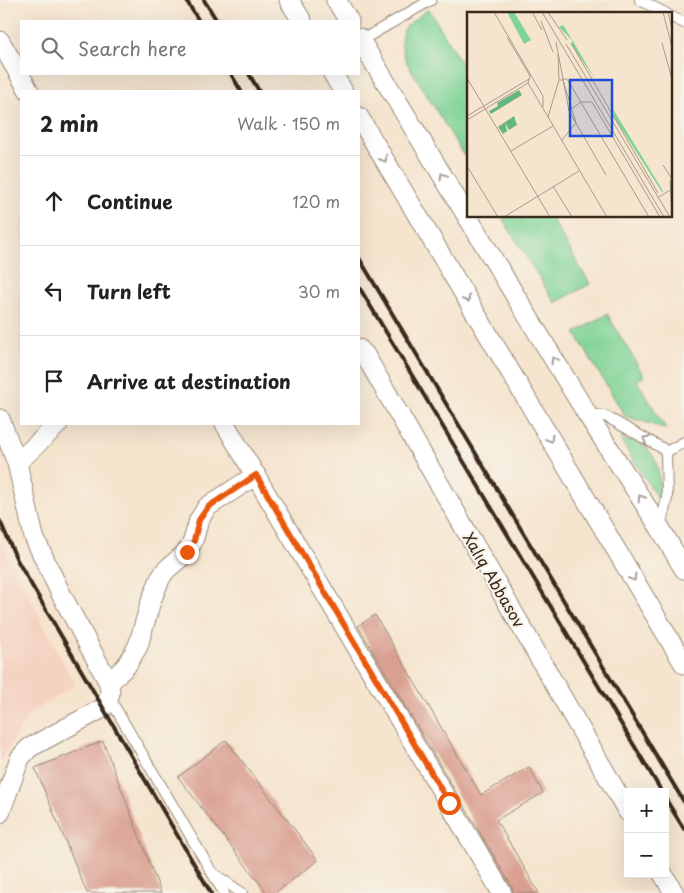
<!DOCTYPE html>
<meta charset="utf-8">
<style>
body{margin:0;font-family:"Playpen Sans",sans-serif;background:#f6f6f6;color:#222}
.controls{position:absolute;right:15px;bottom:15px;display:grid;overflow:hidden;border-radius:0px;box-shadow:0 5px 20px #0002}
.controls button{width:45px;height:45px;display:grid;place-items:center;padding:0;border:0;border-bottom:1px solid #e0e0e0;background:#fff;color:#222;font:25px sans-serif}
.stop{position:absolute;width:15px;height:15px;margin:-11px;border:4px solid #ea580c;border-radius:50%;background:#fff}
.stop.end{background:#ea580c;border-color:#fff;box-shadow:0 1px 5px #0008}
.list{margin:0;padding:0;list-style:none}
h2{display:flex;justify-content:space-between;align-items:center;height:65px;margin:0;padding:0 20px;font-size:21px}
h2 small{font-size:16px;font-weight:400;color:#767676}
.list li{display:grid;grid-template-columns:32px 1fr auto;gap:15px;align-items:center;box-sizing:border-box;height:90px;padding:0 20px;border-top:1px solid #e0e0e0}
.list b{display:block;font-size:19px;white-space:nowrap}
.list em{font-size:16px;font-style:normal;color:#767676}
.icon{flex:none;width:28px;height:28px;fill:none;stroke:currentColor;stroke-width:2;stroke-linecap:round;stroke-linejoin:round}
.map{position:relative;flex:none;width:684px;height:893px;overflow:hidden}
.search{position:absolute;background:#fff;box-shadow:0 5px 20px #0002;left:20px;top:20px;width:340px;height:55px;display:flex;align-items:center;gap:12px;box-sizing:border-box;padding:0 18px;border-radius:0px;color:#767676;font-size:19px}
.panel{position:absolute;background:#fff;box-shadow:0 5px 20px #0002;left:20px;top:90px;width:340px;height:335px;border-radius:0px}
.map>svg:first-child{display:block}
.built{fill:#f5d3c2}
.green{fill:#7fd396;stroke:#5d7e5a}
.building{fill:#d99f90}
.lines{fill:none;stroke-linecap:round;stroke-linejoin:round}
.lane-casing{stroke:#988776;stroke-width:12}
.street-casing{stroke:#988776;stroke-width:21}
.lane{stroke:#fff;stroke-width:10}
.street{stroke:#fff;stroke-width:19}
.rail{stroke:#3b2a1e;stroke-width:4}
.oneway{stroke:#a79f9a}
.route{stroke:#ea580c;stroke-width:6}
.labels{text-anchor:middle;stroke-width:4.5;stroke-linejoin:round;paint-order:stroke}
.street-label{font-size:16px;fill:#3b2a1e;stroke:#f7f3e8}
.inset-road{fill:none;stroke:#ab9a88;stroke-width:1}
.view{fill:#1d4ed8;fill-opacity:0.15;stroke:#1d4ed8;stroke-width:2.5}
.inset-edge{fill:none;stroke:#3b2a1e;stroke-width:2.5}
</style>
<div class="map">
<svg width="684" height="893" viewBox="0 0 684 893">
<rect width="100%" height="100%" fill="#f7f3e8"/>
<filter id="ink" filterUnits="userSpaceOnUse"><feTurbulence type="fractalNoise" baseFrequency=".02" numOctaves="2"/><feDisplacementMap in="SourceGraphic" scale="10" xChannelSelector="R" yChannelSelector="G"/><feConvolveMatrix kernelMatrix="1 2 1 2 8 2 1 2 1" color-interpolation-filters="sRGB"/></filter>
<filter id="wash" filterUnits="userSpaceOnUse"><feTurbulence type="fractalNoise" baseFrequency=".0096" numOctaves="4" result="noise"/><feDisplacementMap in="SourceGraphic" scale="20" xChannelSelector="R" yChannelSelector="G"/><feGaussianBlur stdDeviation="1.12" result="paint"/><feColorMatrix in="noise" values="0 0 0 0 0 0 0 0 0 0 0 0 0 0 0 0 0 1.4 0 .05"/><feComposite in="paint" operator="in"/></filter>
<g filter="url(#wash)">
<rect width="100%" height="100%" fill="#f5e4ce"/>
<polygon class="built" points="0,540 75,685 28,715 0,763"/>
<g class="green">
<path d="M 429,9 L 468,75 L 468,162 L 407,63 C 394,30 404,27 429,9 Z"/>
<polygon points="501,216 550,216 590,284 555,303"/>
<polygon points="607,314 644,376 637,381 666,429 625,416 575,333"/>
<path d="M 620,439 C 626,441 636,441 642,445 C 662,457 659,481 660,502 Z"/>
</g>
<g id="blocks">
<g class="building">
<polygon points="375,615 481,795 529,767 543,793 496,820 539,893 513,893 512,887 358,626"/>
<polygon points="226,740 318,860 275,893 267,893 178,777"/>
<polygon points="103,741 161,893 87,893 35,768"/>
</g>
</g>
</g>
<g filter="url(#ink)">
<use href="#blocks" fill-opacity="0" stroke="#988776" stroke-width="1"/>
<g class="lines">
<g class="lane-casing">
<g id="lane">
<polyline points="640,0 667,14"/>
<polyline points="670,16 684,23"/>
<polyline points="360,41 431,0"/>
<polyline points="587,414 605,416 662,448 666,452 667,498 660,527"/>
<polyline points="666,452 684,442"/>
<polyline points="110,699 224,893"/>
<polyline points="214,874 242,893"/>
</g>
</g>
<g class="street-casing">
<g id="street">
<polyline points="289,0 302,21"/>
<polyline points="336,0 349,21"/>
<polyline points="359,38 587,414 660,528 684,569"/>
<polyline points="0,41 29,91"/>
<polyline points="333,74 343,91"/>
<polyline points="359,117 684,664"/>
<polyline points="359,349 365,355 628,812"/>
<path d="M 0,419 L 17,463 L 34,537 L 61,594 L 109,683 C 111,693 110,699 103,708 L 29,748 L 20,758 L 0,813"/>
<polyline points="225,424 502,893"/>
<polyline points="17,463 58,424"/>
<polyline points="109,683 126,666 138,646 151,601 160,579 166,570 187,552 193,541 199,520 207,507 256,475"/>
<polyline points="663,874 674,893"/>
</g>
</g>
<use href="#lane" class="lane"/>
<use href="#street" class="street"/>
<g class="rail">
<polyline points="186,0 199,21"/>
<polyline points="204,0 217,21"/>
<polyline points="231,74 241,91"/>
<polyline points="249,74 259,91"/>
<polyline points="359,258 684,802"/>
<polyline points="359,287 662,792"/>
<polyline points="0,521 17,560 211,893"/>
<polyline points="665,798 684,829"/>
</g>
</g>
<defs><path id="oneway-chevron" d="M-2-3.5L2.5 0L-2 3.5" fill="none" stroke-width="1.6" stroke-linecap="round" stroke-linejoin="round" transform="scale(1.25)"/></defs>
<g class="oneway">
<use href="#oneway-chevron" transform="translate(384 159) rotate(59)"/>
<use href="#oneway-chevron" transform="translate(443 176) rotate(-121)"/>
<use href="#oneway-chevron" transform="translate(467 299) rotate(59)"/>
<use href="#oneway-chevron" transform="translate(554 360) rotate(-121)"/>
<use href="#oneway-chevron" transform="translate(550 439) rotate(59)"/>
<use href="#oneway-chevron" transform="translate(646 439) rotate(-150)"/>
<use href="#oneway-chevron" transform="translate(641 498) rotate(-122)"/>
<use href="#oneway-chevron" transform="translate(633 578) rotate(59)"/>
</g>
</g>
<g class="lines" filter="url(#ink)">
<polyline class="route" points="187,552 194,541 199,520 208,507 256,475 449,803"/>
</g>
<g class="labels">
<g class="street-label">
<text transform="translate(494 580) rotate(60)" y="6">Xalıq Abbasov</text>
</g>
</g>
<g transform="translate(467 12)">
<rect width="205" height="205" fill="#f5e4ce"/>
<path d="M 40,0 L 47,0 L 64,28 L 57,32 ZM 96,13 L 107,31 L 128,67 L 105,34 L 105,28 L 92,15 ZM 146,97 L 196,179 L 195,180 L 147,105 Z" fill="#7fd396"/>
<path d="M 52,78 L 55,83 L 24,102 L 22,99 L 31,94 L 30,91 ZM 47,104 L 50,113 L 42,118 L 38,111 L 40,119 L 36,122 L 31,115 Z" fill="#67b57f"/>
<path class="inset-road" d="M 27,0 L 76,84 L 76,95M 65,0 L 75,18M 75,0 L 197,205M 81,0 L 100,28M 196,0 L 205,35M 201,0 L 205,17M 74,9 L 86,40M 40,25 L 63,64 L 61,71M 89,30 L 102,99 L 139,163M 104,31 L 191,181M 195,31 L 205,67M 99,32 L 203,205M 0,66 L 83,205M 95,67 L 100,67 L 182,205M 92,68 L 96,68 L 109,111 L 95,128M 61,71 L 140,205M 104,97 L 114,90 L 125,90 L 193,205M 0,104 L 62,67M 81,105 L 92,68 L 91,42M 0,108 L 61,71M 44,139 L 86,114M 196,153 L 205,167M 0,154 L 31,205M 203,168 L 205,203M 86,174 L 105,205M 192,185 L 205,177M 37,205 L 112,159"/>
<path class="view" d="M 103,68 L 145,68 L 145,124 L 103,124 Z"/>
<rect width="205" height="205" class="inset-edge"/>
</g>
</svg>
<div class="controls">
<button>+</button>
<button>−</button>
</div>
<div class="stop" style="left:449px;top:803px"></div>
<div class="stop end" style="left:187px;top:552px"></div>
<div class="search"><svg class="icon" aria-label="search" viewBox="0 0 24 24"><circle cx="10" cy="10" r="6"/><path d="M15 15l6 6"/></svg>Search here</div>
<section class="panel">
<h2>2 min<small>Walk · 150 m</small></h2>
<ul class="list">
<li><svg class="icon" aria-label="ahead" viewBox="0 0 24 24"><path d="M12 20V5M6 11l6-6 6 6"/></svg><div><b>Continue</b></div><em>120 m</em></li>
<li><svg class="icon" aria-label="left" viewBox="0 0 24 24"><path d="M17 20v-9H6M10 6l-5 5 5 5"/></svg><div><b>Turn left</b></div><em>30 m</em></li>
<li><svg class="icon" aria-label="arrive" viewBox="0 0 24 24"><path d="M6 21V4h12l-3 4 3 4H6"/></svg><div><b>Arrive at destination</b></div></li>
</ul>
</section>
</div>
